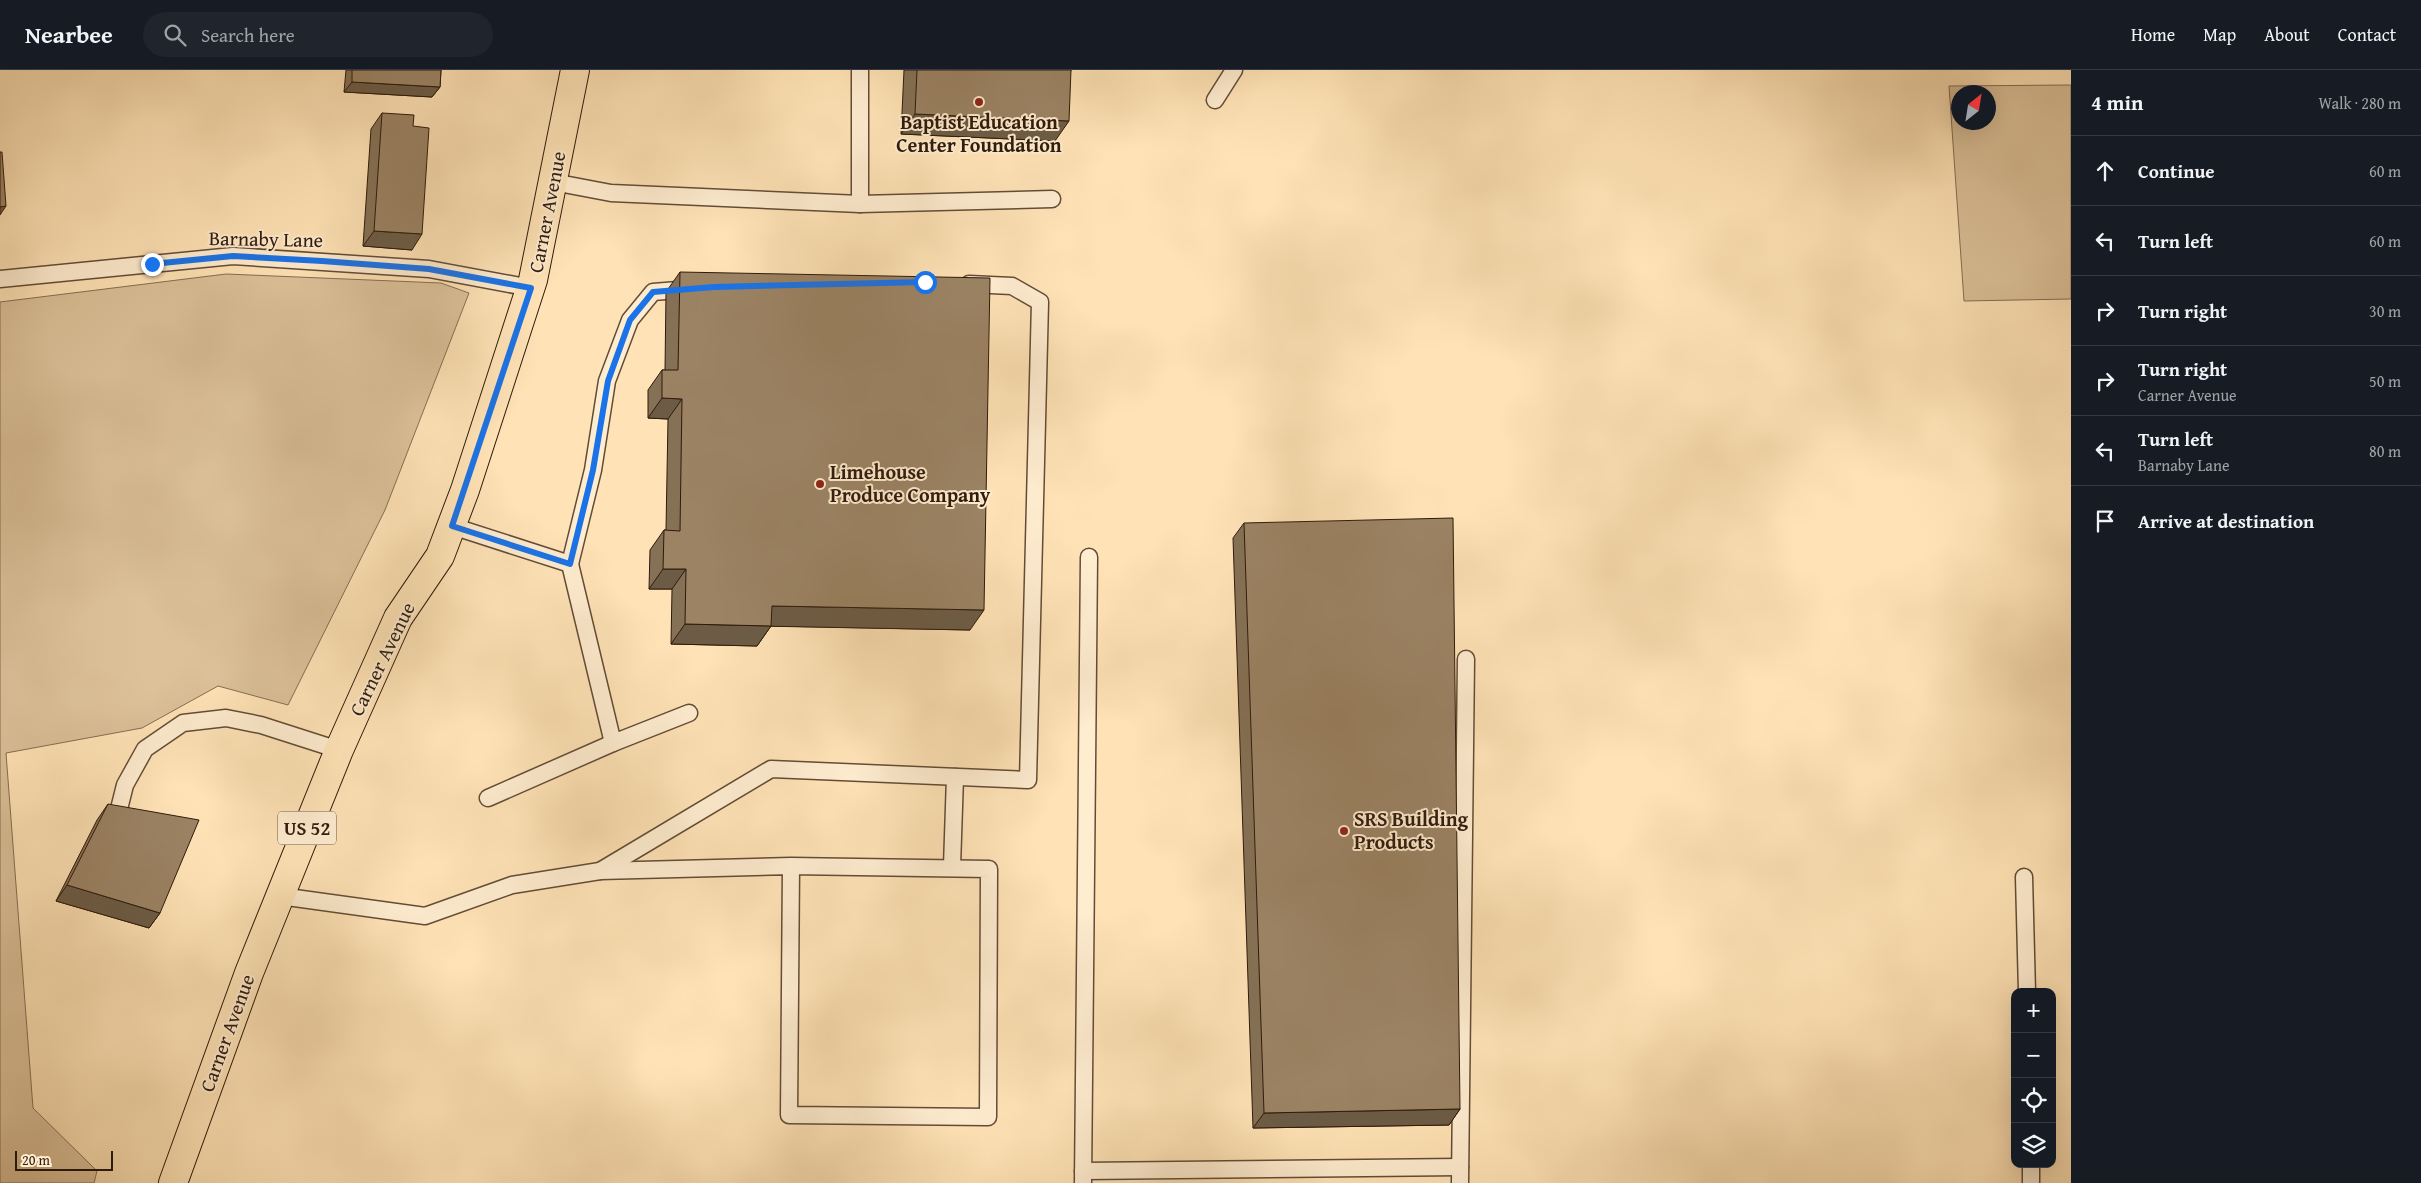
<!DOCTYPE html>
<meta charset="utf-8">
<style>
body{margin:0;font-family:"Gentium Book Plus",serif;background:#20242c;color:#f1f3f6}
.controls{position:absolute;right:15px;bottom:15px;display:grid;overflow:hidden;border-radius:10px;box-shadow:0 5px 20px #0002}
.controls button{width:45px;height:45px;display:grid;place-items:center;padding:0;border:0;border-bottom:1px solid #363941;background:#171b24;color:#f1f3f6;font:25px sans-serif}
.compass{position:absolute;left:1951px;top:15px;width:45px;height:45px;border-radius:50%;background:#171b24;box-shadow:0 5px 20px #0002;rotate:30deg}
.scale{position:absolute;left:15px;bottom:12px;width:98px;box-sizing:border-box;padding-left:5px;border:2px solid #2f1a0c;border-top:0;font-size:14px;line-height:18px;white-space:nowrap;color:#2f1a0c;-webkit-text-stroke:4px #ffedd0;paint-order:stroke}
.stop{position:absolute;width:15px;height:15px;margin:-11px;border:4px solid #1a73e8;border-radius:50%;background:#fff}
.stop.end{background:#1a73e8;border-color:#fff;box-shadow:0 1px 5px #0008}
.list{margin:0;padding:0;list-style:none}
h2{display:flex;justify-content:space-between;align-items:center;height:65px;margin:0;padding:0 20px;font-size:21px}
h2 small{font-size:16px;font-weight:400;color:#9ea1a6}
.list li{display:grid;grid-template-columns:32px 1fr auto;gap:15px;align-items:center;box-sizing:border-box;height:70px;padding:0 20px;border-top:1px solid #363941}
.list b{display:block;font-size:19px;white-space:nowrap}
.list p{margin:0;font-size:16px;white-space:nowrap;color:#9ea1a6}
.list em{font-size:16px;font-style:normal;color:#9ea1a6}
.icon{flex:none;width:28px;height:28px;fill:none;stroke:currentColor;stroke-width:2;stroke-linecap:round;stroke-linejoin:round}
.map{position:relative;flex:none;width:2071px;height:1113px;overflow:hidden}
header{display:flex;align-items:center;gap:30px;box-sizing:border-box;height:70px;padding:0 25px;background:#171b24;border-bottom:1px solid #363941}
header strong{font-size:24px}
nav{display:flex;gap:28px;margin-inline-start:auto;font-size:18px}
.search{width:350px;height:45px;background:#20242c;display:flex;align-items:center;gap:12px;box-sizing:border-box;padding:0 18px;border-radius:28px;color:#9ea1a6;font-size:19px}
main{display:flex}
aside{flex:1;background:#171b24}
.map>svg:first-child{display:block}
.green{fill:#dcc199;stroke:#866e52;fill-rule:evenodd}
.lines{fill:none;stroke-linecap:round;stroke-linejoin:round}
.lane-casing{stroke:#634c36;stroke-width:19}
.primary-casing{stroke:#2f1a0c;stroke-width:30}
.lane{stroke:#ffedd0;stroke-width:16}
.primary{stroke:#ffe3b6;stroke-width:28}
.wall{fill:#857156;stroke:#2f1a0c}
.shaded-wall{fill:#6c5c46;stroke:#2f1a0c}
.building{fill:#9b8364;stroke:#2f1a0c}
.route{stroke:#1a73e8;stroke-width:6}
.poi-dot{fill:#8f2418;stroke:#ffedd0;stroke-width:2}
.labels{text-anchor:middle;stroke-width:4;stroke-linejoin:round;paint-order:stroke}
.shield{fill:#ffedd0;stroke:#6d5947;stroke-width:1}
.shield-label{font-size:19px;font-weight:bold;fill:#2f1a0c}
.poi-label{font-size:20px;font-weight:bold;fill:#2f1a0c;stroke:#ffedd0;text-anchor:start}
.street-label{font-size:20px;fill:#2f1a0c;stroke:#ffedd0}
</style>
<header>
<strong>Nearbee</strong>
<div class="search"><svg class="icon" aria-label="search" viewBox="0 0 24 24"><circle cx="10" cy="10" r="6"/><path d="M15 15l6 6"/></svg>Search here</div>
<nav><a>Home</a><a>Map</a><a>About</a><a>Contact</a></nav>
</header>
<main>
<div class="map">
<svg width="2071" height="1113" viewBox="0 0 2071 1113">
<rect width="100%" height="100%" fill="#ffe3b6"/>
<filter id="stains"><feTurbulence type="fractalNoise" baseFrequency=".004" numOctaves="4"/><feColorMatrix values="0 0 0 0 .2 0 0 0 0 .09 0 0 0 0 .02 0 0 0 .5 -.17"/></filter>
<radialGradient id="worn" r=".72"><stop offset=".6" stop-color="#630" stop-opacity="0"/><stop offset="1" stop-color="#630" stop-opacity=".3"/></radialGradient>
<g class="green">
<path d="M 2071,15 L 2071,229 L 1964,231 L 1949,16 ZM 1958,22 L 1988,22 L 1988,52 L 1958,52 Z"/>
<polygon points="226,204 441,213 469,223 385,440 288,635 218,616 142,658 6,683 33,1038 97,1101 94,1113 0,1113 0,232"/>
</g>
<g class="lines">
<g class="lane-casing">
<g id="lane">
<polyline points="860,0 860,134"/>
<polyline points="1215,30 1234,0"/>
<polyline points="553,112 611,123 860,134 1052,129"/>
<polyline points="0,209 233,186 429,199 531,218"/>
<polyline points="452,456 570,494 613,673 689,643"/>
<polyline points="570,494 593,400 607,311 630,250 653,222 690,219"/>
<polyline points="488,728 613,673"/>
<polyline points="116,751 125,715 145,679 183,653 226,648 261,655 339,680"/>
<polyline points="952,796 955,707"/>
<polyline points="600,801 771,699 1028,710 1040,232 1012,216 969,214"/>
<polyline points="2024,807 2027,922"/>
<polyline points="280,826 425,846 512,815 600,801 791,796 989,799 988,1047 789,1045 791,796"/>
<polyline points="2031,1094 2031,1113"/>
<polyline points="1083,1101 1460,1097"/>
<polyline points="1083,1113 1089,487"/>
<polyline points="1460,1113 1466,589"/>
</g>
</g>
<g class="primary-casing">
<polyline id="primary" points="173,1113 249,903 339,680 398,548 440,486 465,420 533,210 575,0"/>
</g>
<use href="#lane" class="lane"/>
<use href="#primary" class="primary"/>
</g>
<g class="wall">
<polygon points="346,0 441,0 440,17 432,27 344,22"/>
<polygon points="904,0 1071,0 1055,71 901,64"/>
<polygon points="382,43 413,56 412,180 363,176 371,59"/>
<polygon points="680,202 970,560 771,556 757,576 671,574 672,519 649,519 650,480 664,460 666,460 668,349 648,348 648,320 662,300 665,300 666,222"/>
<polygon points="1244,453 1460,1039 1449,1055 1253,1058 1233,468"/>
<polygon points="108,734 160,843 149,858 56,831 97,750"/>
</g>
<g class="shaded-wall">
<polygon points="352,12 440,17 432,27 344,22"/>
<polygon points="915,44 1069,51 1055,71 901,64"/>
<polygon points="6,136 0,145 0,137"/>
<polygon points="374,161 422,164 412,180 363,176"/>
<polygon points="662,328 682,329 668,349 648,348"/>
<polygon points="663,499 686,499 672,519 649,519"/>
<polygon points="772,536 984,540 970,560 758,556"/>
<polygon points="685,554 771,556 757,576 671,574"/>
<polygon points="67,815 160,843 149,858 56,831"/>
<polygon points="1460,1039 1449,1055 1253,1058 1264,1043"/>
</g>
<g class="building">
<polygon points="352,0 441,0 440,17 352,12"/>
<polygon points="917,0 1071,0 1069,51 915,44"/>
<polygon points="382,43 414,45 413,56 429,58 422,164 374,161"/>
<polygon points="0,82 2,82 6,136 0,137"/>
<polygon points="680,202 990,208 984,540 772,536 771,556 685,554 686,499 663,499 664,460 680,461 682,329 662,328 662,300 678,300"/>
<polygon points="1453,448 1460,1039 1264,1043 1244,453"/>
<polygon points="108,734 199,750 160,843 67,815"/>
</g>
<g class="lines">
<polyline class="route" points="152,194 233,186 322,191 429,199 531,218 452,456 570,494 593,400 608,311 630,250 653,222 714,217 925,212"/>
</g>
<g class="poi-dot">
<circle cx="979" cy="32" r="5"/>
<circle cx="820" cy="414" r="5"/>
<circle cx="1344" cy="761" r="5"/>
</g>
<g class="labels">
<rect class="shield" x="278" y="741.5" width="58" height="33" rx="4"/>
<g class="shield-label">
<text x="307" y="765">US 52</text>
</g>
<g class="poi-label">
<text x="979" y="59" text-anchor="middle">Baptist Education<tspan x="979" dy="23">Center Foundation</tspan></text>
<text x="830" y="409">Limehouse<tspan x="830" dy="23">Produce Company</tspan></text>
<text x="1354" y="756">SRS Building<tspan x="1354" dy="23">Products</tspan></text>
</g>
<g class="street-label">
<text transform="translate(547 142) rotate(-79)" y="7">Carner Avenue</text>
<text transform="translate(266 169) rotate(1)" y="7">Barnaby Lane</text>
<text transform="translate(382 589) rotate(-64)" y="7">Carner Avenue</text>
<text transform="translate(227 963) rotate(-70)" y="7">Carner Avenue</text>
</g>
</g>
<rect width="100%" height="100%" filter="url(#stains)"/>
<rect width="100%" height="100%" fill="url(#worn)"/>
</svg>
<div class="controls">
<button>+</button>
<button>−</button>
<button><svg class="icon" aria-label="locate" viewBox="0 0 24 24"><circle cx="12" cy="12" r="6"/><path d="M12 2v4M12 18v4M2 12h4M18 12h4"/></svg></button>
<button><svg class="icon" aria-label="layers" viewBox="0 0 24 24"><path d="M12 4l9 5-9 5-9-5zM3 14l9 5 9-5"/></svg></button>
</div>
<svg class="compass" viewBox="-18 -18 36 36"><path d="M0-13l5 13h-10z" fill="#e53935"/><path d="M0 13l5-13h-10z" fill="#9ea1a6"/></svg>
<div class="scale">20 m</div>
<div class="stop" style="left:925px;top:212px"></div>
<div class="stop end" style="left:152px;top:194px"></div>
</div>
<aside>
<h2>4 min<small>Walk · 280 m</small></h2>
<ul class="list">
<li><svg class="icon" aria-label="ahead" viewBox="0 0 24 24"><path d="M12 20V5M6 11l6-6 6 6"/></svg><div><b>Continue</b></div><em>60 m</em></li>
<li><svg class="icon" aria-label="left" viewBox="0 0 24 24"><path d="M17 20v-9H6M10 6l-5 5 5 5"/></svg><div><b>Turn left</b></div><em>60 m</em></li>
<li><svg class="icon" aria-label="right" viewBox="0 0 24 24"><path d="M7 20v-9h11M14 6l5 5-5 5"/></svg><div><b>Turn right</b></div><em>30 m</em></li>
<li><svg class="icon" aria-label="right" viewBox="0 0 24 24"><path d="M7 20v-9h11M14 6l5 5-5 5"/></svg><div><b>Turn right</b><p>Carner Avenue</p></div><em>50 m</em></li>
<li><svg class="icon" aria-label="left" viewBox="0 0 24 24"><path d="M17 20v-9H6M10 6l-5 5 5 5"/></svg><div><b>Turn left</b><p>Barnaby Lane</p></div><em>80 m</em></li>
<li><svg class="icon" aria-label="arrive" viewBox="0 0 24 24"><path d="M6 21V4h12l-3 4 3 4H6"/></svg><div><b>Arrive at destination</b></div></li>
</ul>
</aside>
</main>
